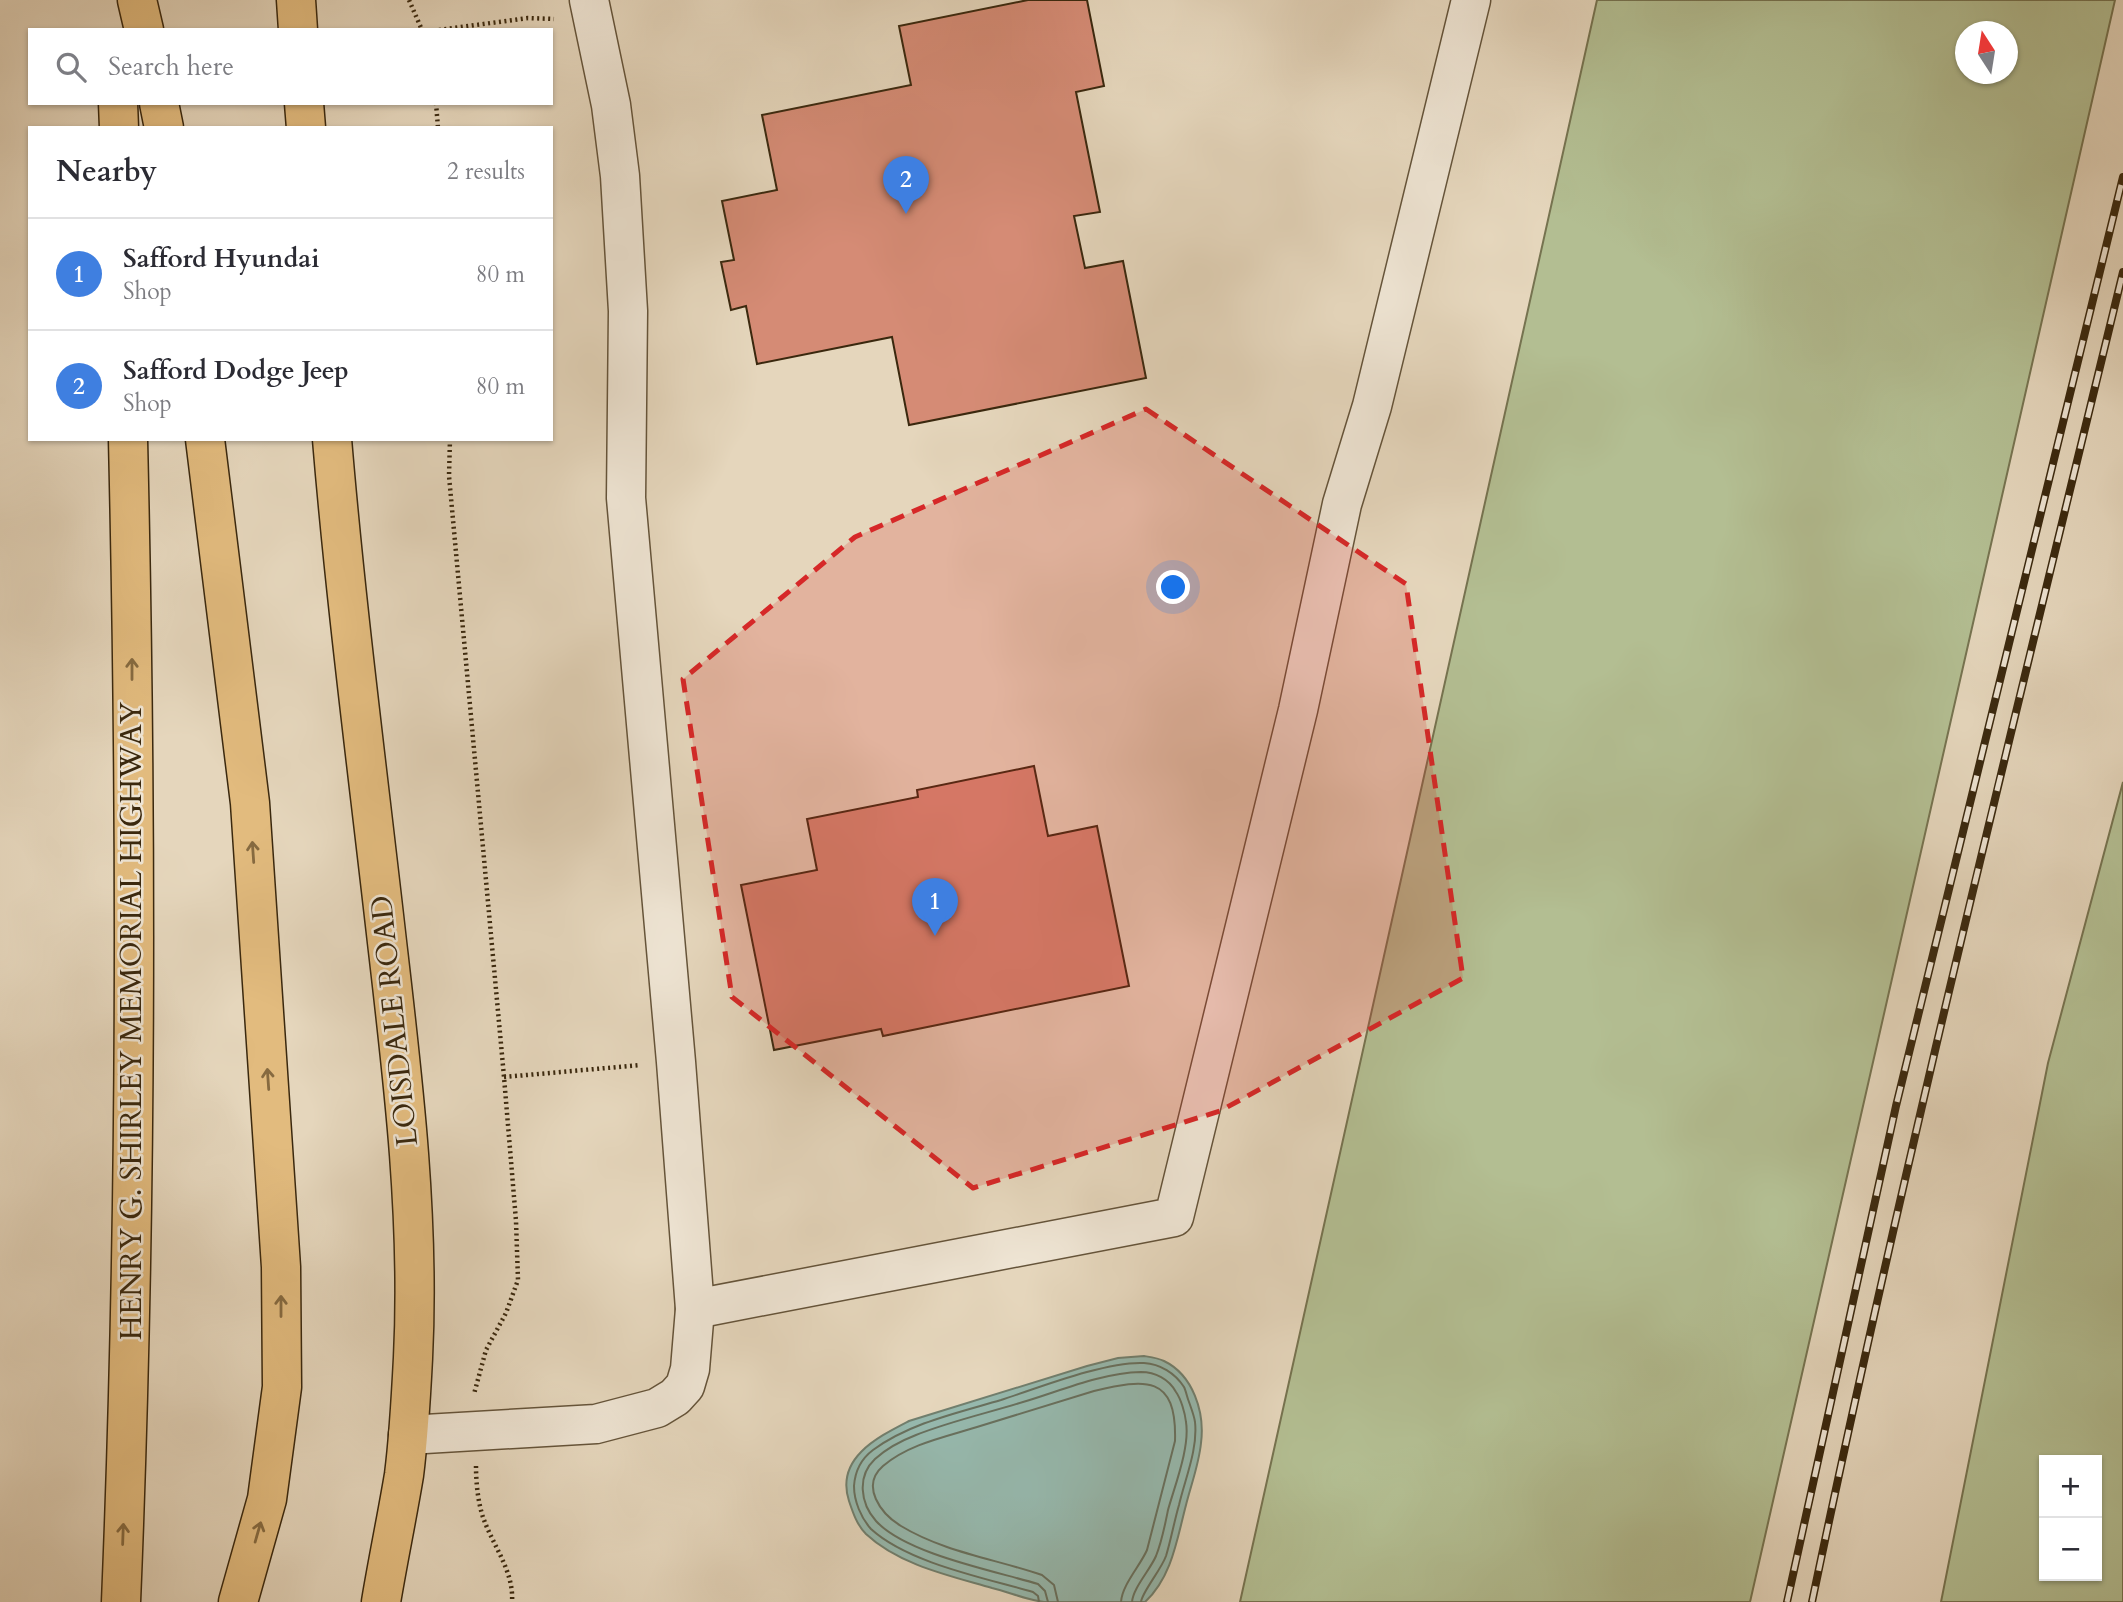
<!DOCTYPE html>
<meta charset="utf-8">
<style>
body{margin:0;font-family:Cardo,serif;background:#f7f7f7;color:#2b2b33}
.controls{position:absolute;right:21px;bottom:21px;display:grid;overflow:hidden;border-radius:0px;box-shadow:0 2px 5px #0004}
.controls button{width:63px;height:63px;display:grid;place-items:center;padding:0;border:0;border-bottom:2px solid #e1e1e2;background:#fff;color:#2b2b33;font:35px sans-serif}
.compass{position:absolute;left:1955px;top:21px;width:63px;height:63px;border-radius:50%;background:#fff;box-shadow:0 2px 5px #0004;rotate:348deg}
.you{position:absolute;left:1174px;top:588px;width:24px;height:24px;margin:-18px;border:5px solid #fff;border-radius:50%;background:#1a73e8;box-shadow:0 0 0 10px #1a73e833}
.badge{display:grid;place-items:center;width:46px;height:46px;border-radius:50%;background:#8f2418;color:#fff;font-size:23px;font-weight:700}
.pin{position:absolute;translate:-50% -58px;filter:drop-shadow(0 2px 4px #0008)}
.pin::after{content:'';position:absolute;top:37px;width:24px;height:21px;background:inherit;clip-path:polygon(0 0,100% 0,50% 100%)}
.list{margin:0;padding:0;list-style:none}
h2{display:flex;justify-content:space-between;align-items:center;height:91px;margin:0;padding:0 28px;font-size:30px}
h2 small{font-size:23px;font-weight:400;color:#7c7c81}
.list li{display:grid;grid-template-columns:46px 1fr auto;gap:21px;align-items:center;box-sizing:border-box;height:112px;padding:0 28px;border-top:2px solid #e1e1e2}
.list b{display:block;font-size:26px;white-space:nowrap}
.list p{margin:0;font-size:23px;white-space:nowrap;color:#7c7c81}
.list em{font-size:23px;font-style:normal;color:#7c7c81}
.icon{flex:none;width:38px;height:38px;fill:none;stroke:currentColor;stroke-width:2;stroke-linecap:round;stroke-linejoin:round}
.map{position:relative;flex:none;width:2123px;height:1602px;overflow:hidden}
.search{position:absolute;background:#fff;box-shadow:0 2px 5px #0004;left:28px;top:28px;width:525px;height:77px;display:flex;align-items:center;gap:18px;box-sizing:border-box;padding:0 24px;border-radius:0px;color:#7c7c81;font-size:26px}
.panel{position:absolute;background:#fff;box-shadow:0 2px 5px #0004;left:28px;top:126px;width:525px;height:315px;border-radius:0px}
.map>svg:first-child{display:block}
.green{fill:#b3be92;stroke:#767350;stroke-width:2;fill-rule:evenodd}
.water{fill:#96b9ae;stroke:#717f6e;stroke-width:2}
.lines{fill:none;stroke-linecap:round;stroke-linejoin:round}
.shore{stroke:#68705e;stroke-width:2}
.building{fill:#d58b75;stroke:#3a280e;stroke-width:2}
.minor-casing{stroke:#65543a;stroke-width:41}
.major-casing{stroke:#3a280e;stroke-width:41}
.highway-casing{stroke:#3a280e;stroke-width:41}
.path{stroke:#3a280e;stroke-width:4.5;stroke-dasharray:2 3.5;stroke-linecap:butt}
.minor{stroke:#eee4d3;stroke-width:38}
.major{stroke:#e2bb7e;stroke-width:38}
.highway{stroke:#e2bb7e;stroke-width:38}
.rail-casing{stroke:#3a280e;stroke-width:8}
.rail{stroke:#eee4d3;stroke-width:5;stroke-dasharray:16;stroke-linecap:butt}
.oneway{stroke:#866a40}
.marked{fill:#d62828;fill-opacity:0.2;stroke:#d62828;stroke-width:5;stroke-dasharray:14 9;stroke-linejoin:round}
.labels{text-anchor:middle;stroke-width:5;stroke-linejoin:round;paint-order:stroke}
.street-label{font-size:30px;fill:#3a280e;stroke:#eee4d3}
</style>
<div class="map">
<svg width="2123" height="1602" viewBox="0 0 2123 1602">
<rect width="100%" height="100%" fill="#e5d6bc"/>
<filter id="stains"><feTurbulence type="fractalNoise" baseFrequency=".00286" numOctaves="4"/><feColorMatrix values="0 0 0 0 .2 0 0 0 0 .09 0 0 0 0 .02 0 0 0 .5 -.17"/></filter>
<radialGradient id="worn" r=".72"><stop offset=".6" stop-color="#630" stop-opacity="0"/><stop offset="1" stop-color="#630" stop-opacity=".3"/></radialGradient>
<g class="green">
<path d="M 1597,0 L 2115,0 L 1750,1602 L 1240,1602 ZM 1966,32 L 2008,32 L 2008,74 L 1966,74 Z"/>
<path d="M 2123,782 L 2123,1602 L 1941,1602 L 2048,1063 ZM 2044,1460 L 2097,1460 L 2097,1576 L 2044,1576 Z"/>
</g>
<path class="water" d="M 1144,1356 C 1150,1357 1158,1358 1164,1361 C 1193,1375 1205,1412 1201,1443 C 1199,1464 1191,1485 1186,1505 C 1177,1539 1172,1577 1145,1602 C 1122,1602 1099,1602 1076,1602 C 1065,1602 1054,1602 1044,1602 C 1027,1600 1009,1592 992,1588 C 951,1576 899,1565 866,1534 C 857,1525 853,1513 849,1501 C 835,1458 878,1437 909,1421 L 1087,1366 L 1118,1358 Z"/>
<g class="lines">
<g class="shore">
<path d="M 1039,1602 L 1038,1596 L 1033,1592 C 985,1578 908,1563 871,1529 C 861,1518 854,1501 854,1486 C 855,1471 861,1459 873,1450 C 910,1423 957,1413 1001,1400 C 1038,1388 1106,1361 1144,1363 C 1160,1364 1175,1373 1184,1387 C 1186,1391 1187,1397 1189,1402 C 1191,1408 1194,1415 1195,1422 C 1198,1449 1185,1479 1179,1505 C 1174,1522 1171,1540 1166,1556 C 1161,1570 1142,1592 1141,1602"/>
<path d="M 1048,1602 L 1045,1591 L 1038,1584 C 995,1571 906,1554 876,1521 C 860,1503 857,1476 875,1459 C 886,1449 903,1440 916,1435 C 951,1421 988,1413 1023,1402 C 1060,1391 1101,1373 1141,1372 C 1155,1372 1169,1379 1176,1392 C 1181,1399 1185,1413 1186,1422 C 1190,1447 1175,1485 1168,1510 C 1165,1525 1162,1541 1156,1556 C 1150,1570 1133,1588 1132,1602"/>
<path d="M 1058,1602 L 1054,1585 L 1042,1575 C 995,1559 944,1552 901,1526 C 881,1514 860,1486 883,1466 C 909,1444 945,1437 977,1427 C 1016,1415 1055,1403 1094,1391 C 1145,1379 1177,1374 1175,1441 L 1147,1550 C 1140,1566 1122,1585 1121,1602"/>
</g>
</g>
<g class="building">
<polygon points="1028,0 1087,0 1104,86 1076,92 1100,212 1074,216 1085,268 1123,261 1146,378 909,425 892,337 757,364 746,306 731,310 721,262 734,260 722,201 777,190 762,115 911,85 899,26"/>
<polygon points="1034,766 1048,836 1097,826 1129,986 883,1036 881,1029 774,1050 741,885 817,870 807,819 918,797 917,790"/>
</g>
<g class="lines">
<g class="minor-casing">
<g id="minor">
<polyline points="695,1309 1174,1217 1298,710 1342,504 1372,406 1471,0"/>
<polyline points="408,1435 596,1424 657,1408 675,1397 685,1386 690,1369 695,1309 676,1062 626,498 628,311 620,176 611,105 589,0"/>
</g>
</g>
<g class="major-casing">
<g id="major">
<polyline points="296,0 298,30"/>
<polyline points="304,103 306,128"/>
<path d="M 332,439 C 346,607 368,774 387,942 C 403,1079 420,1219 413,1358 C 411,1397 409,1436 404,1475 C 397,1517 388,1560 381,1602"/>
</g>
</g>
<g class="highway-casing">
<g id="highway">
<polyline points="137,0 144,30"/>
<polyline points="118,103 119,128"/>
<polyline points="159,103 164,128"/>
<polyline points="205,439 250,803 281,1267 282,1387 267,1499 238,1602"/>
<path d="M 121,1602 C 137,1215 137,827 128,439"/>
</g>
</g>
<g class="path">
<polyline points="409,0 422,30"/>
<polyline points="439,30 528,18 554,19"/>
<polyline points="436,103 438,128"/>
<polyline points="450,439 449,476 504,1077 516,1221 518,1280 506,1313 486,1350 474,1394"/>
<polyline points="504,1077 641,1065"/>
<path d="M 476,1466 C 476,1483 478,1504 484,1520 C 494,1547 514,1572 512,1602"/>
</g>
<use href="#minor" class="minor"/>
<use href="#major" class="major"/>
<use href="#highway" class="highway"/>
<g class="rail-casing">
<g id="rail">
<polyline points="1787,1602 1896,1106 2123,177"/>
<path d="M 1812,1602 C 1905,1156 2016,714 2123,272"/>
</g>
</g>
<use href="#rail" class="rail"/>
</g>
<defs><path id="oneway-shaft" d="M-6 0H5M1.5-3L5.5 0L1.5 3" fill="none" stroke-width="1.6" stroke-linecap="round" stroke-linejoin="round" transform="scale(1.75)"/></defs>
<g class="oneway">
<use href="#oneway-shaft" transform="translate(132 669) rotate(-90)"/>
<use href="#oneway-shaft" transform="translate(253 852) rotate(-94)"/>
<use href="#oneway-shaft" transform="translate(268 1079) rotate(-94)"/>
<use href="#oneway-shaft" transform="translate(281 1306) rotate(-90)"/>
<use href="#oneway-shaft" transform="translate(258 1532) rotate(-74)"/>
<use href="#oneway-shaft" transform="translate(123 1534) rotate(-88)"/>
</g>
<path class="marked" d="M 1146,409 L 1406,584 L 1463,978 L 1220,1111 L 973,1188 L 732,997 L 683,679 L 855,537 Z"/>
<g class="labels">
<g class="street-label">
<text transform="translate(131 1021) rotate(-90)" y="10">HENRY G. SHIRLEY MEMORIAL HIGHWAY</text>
<text transform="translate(394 1021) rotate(-96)" y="10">LOISDALE ROAD</text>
</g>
</g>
<rect width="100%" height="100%" filter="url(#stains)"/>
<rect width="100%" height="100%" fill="url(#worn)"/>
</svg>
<div class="controls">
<button>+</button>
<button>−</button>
</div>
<svg class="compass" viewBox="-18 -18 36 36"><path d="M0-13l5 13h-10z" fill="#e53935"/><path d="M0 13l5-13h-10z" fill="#7c7c81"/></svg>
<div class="you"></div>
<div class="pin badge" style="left:935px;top:936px;background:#3f7fe0">1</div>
<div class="pin badge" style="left:906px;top:214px;background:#3f7fe0">2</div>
<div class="search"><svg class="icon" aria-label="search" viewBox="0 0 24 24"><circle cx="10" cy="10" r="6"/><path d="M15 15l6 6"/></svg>Search here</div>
<section class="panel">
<h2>Nearby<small>2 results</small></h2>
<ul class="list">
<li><span class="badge" style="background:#3f7fe0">1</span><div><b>Safford Hyundai</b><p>Shop</p></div><em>80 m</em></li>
<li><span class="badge" style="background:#3f7fe0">2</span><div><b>Safford Dodge Jeep</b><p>Shop</p></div><em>80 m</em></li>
</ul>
</section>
</div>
